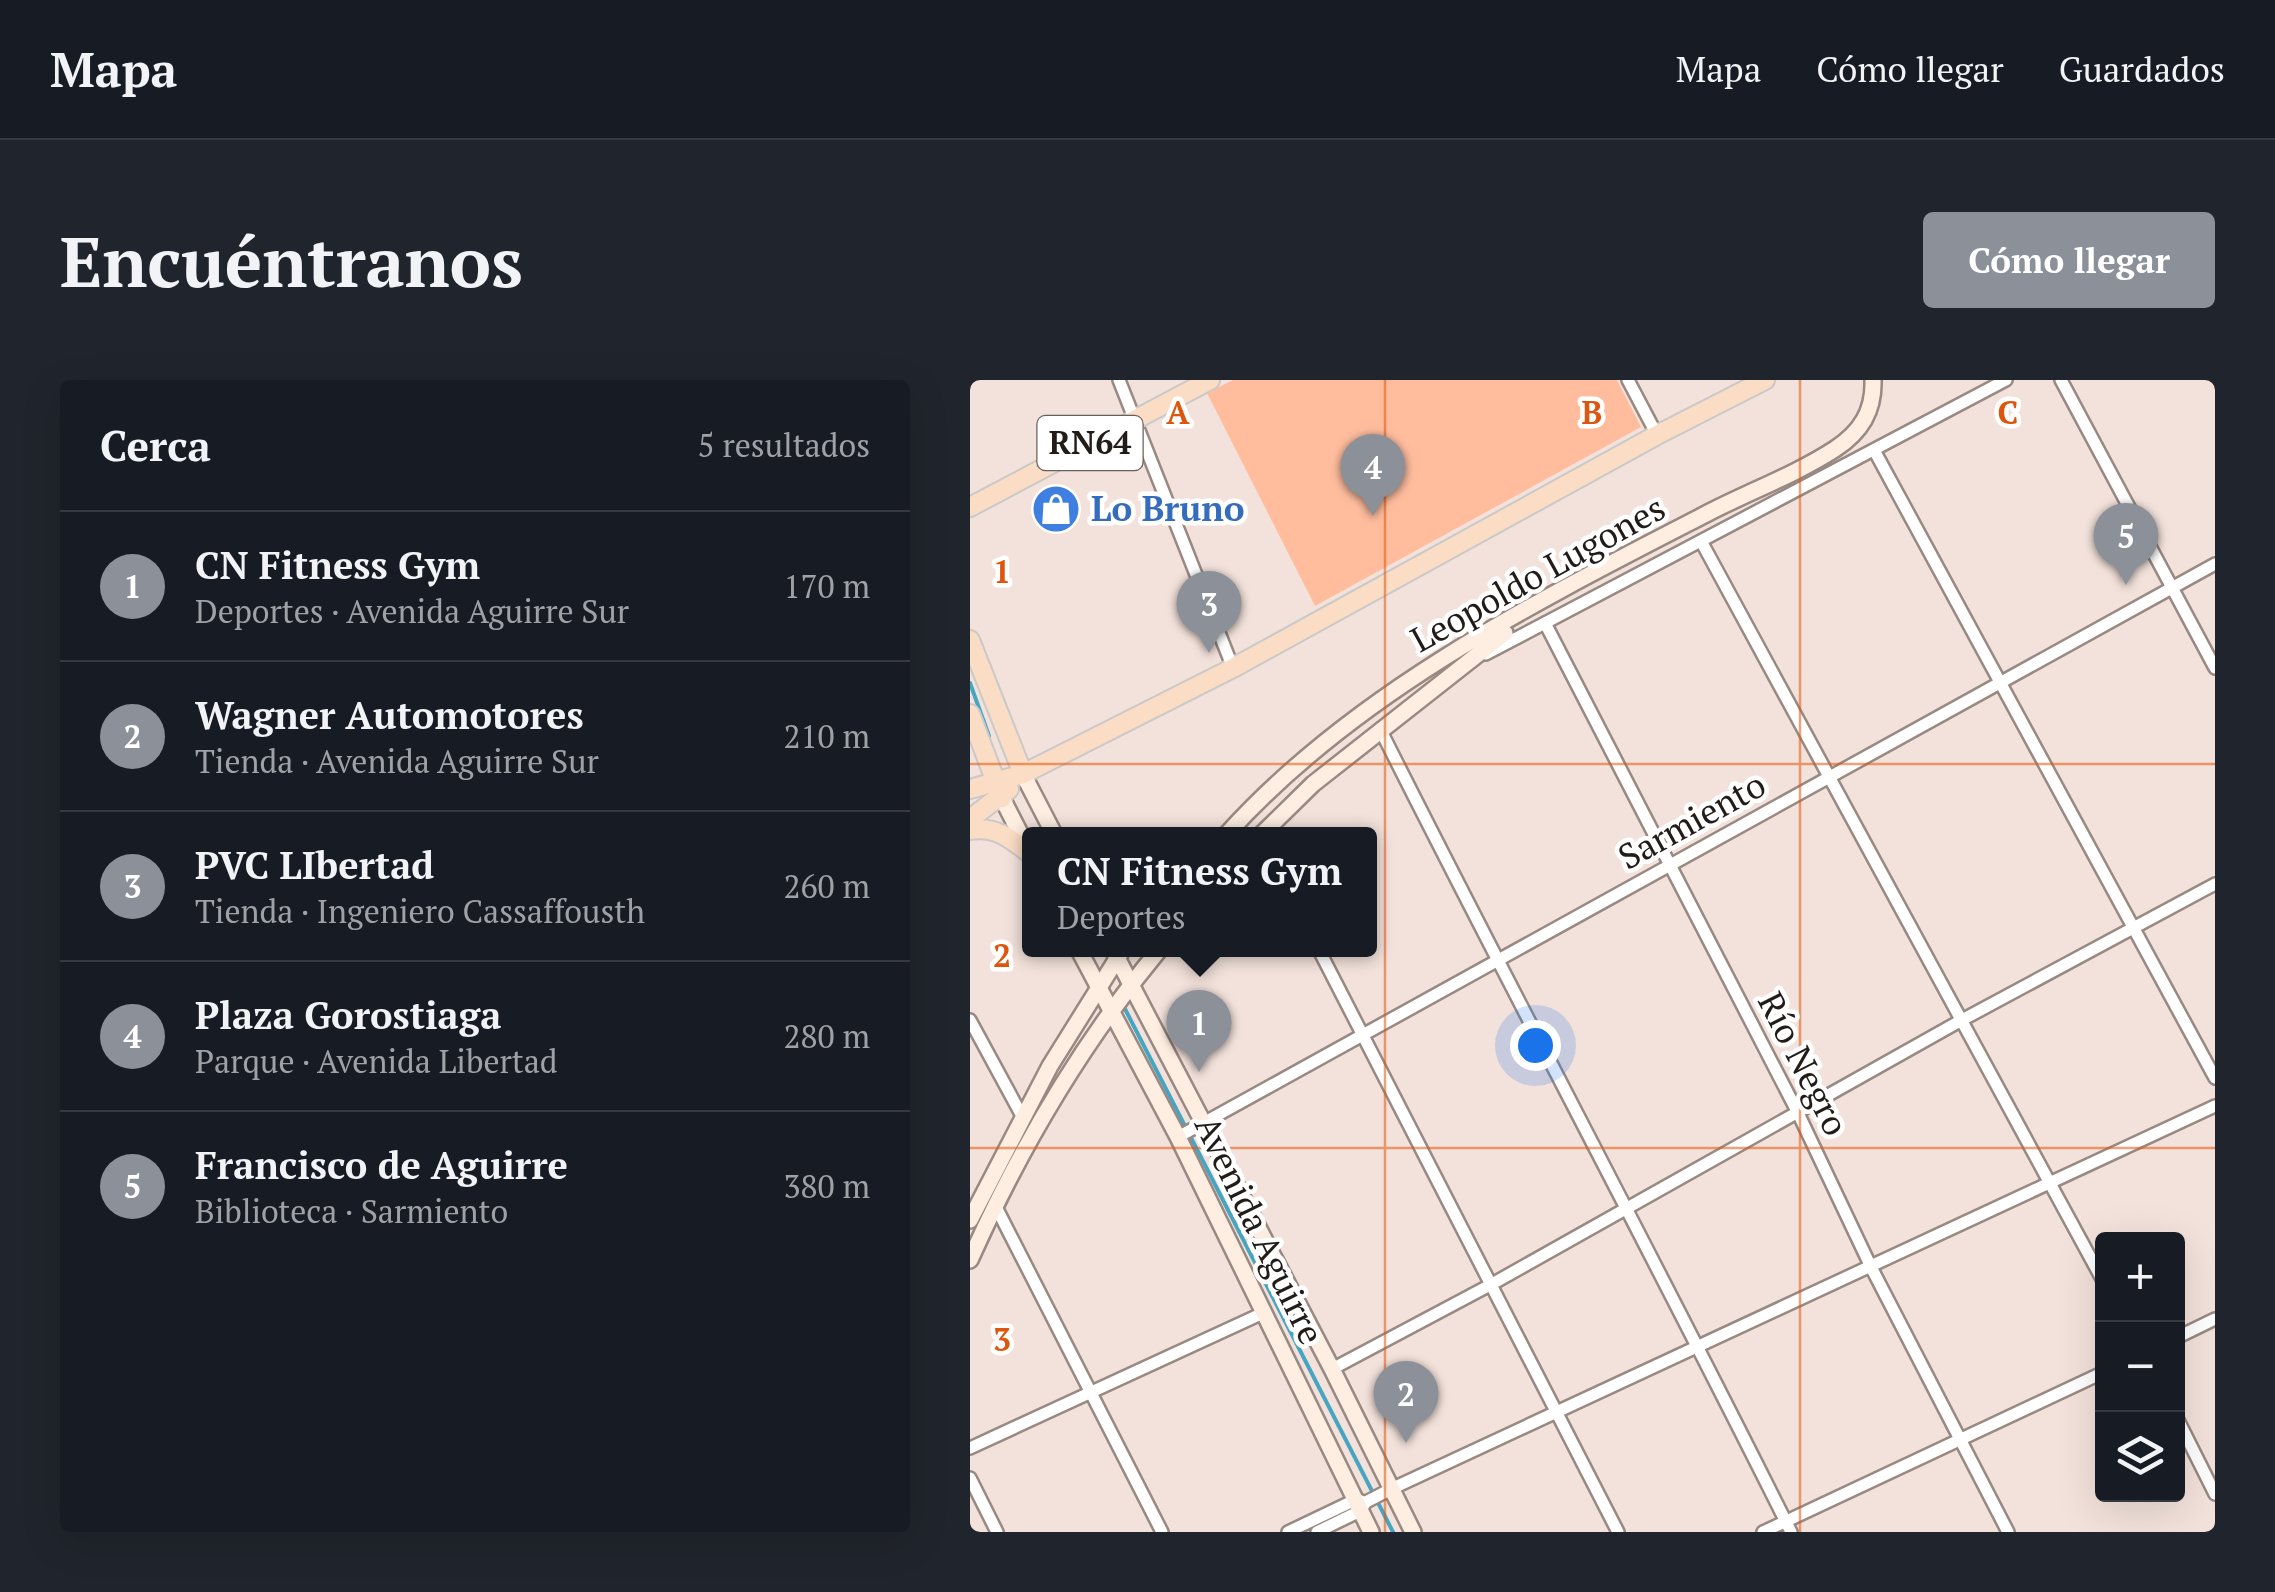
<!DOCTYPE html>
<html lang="es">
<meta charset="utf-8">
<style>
body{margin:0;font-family:"PT Serif",serif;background:#20242c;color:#f1f3f6}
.controls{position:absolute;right:30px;bottom:30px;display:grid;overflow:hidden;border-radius:10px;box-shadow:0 10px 40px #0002}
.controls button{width:90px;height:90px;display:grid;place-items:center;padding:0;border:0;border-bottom:2px solid #363941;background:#171b24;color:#f1f3f6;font:50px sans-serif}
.you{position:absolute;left:565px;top:665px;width:35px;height:35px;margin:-25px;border:8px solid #fff;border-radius:50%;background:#1a73e8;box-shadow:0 0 0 15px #1a73e833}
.badge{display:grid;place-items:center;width:65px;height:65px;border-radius:50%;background:#8c9099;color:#fff;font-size:32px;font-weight:700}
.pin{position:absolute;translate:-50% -82px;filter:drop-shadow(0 2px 5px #0008)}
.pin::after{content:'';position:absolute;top:52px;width:35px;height:30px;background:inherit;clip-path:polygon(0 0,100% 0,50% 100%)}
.popup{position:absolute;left:52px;top:447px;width:355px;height:130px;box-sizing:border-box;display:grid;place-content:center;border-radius:10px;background:#171b24;filter:drop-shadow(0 2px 8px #0005);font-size:32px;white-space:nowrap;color:#9ea1a6}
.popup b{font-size:38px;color:#f1f3f6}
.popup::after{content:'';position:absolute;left:50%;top:100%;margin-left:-20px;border:20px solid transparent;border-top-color:#171b24}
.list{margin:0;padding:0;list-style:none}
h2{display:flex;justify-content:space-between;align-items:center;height:130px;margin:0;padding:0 40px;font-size:42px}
h2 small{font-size:32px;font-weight:400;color:#9ea1a6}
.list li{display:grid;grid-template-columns:65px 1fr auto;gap:30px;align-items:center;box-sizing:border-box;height:150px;padding:0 40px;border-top:2px solid #363941}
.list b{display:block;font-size:38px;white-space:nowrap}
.list p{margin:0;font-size:32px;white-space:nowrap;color:#9ea1a6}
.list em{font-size:32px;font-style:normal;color:#9ea1a6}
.icon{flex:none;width:55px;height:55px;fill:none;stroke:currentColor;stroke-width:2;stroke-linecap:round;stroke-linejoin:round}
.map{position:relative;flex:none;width:1245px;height:1152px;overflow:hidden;border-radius:10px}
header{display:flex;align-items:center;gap:60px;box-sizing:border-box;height:140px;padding:0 50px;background:#171b24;border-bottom:2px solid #363941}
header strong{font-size:48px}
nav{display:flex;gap:55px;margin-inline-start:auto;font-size:35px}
.intro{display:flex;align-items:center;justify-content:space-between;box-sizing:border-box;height:240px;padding:0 60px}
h1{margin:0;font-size:70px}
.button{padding:25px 45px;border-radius:10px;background:#8c9099;color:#fff;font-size:35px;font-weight:700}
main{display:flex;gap:60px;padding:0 60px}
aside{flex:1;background:#171b24;border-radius:10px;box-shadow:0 10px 40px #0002}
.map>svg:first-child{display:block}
.green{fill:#ffbd9e}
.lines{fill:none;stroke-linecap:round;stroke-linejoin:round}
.stream{stroke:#46a6c1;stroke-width:4}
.minor-casing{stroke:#988982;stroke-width:16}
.secondary-casing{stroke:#988982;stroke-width:20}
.primary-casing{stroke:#cac9c8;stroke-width:22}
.minor{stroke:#fff;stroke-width:11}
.secondary{stroke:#fdeee1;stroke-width:15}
.primary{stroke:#faddc4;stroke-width:18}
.grid{fill:none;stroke:#de560d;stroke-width:2.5;stroke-opacity:0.55}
.labels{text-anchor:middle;stroke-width:9;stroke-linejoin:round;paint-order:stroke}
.shield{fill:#fff;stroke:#64605e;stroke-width:2.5}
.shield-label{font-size:32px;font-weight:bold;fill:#221c19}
.shop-label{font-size:35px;font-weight:bold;fill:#366cbe;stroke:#fff;text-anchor:start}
.street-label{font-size:35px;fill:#221c19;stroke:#fff}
.grid-label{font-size:32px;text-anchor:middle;font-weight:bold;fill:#de560d;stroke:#fff;stroke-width:9;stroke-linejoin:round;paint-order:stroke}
</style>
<header>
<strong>Mapa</strong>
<nav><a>Mapa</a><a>Cómo llegar</a><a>Guardados</a></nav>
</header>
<div class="intro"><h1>Encuéntranos</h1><a class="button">Cómo llegar</a></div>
<main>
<aside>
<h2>Cerca<small>5 resultados</small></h2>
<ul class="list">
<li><span class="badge">1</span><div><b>CN Fitness Gym</b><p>Deportes · Avenida Aguirre Sur</p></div><em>170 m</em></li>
<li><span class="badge">2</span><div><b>Wagner Automotores</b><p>Tienda · Avenida Aguirre Sur</p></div><em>210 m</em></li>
<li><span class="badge">3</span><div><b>PVC LIbertad</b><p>Tienda · Ingeniero Cassaffousth</p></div><em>260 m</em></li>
<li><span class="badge">4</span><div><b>Plaza Gorostiaga</b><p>Parque · Avenida Libertad</p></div><em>280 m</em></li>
<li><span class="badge">5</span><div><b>Francisco de Aguirre</b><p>Biblioteca · Sarmiento</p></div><em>380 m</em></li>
</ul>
</aside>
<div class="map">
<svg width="1245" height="1152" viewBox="0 0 1245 1152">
<rect width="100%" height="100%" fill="#f3e2db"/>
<polygon class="green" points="263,0 647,0 671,47 345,226 237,13"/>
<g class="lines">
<g class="stream">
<polyline points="0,303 19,356"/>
<polyline points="124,570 127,575"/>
<polyline points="153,625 423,1152"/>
</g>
<g class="minor-casing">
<g id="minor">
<polyline points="149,0 263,288"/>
<polyline points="658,0 687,55"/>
<polyline points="1091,0 1245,288"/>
<polyline points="904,70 1245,698"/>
<polyline points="731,161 1132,899"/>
<polyline points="575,243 828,733 901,887 1038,1152"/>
<polyline points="516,274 1036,0"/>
<path d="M 410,349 C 545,618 687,883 821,1152"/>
<polyline points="349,570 648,1152"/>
<polyline points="0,640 52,736"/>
<polyline points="208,757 1245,184"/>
<polyline points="25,825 192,1152"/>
<polyline points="1208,957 1245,939"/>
<polyline points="362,989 522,904 990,641 1245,504"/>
<polyline points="1208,1040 1245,1114"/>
<polyline points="0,1068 293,933"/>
<polyline points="0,1098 27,1152"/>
<polyline points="318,1152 385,1120 391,1121"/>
<polyline points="347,1152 390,1131 396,1122 421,1109 1245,726"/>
<polyline points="793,1152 1132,993"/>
</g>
</g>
<g class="secondary-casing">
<g id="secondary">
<polyline points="53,394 84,454"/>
<polyline points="32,418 59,471"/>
<path d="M 257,454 C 385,312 567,221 736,134 C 778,112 825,95 865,69 C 891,52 904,31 903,0"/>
<polyline points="292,454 343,404 535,253"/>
<polyline points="109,570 208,757 401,1152"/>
<polyline points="143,570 362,989 443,1152"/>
<polyline points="0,840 80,686 150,574"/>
<path d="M 0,880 C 50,768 111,664 189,570"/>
</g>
</g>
<g class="primary-casing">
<g id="primary">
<polyline points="0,127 240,0"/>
<polyline points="0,260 53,394"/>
<polyline points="0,334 32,418"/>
<polyline points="0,409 53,394 263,288 687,55 795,0"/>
<polyline points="0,439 39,409"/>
<path d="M 0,450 C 25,446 40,458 59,473"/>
</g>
</g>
<use href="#minor" class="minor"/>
<use href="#secondary" class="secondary"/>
<use href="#primary" class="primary"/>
</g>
<path class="grid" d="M 415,0 L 415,1152M 830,0 L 830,1152M 0,384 L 1245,384M 0,768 L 1245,768"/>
<defs>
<g id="shop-disc" transform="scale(2.5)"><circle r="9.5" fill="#3f7fe0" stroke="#fff"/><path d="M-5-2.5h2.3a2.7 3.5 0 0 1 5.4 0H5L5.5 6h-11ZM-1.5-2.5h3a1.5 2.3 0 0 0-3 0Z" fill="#fff"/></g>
</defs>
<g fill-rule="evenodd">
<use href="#shop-disc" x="86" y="129"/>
</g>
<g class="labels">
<rect class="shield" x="67.5" y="36" width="105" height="54" rx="8"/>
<g class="shield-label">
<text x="120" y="74">RN64</text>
</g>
<g class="shop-label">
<text x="121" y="141">Lo Bruno</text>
</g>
<g class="street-label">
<text transform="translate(568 194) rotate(-29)" y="12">Leopoldo Lugones</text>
<text transform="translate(722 441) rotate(-29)" y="12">Sarmiento</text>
<text transform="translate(833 684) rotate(63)" y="12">Río Negro</text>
<text transform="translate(289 850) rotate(64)" y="12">Avenida Aguirre</text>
</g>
</g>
<g class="grid-label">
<text x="208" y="44">A</text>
<text x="622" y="44">B</text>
<text x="1038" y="44">C</text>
<text x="32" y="203">1</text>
<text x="32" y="587">2</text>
<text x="32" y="971">3</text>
</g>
</svg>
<div class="controls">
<button>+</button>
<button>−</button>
<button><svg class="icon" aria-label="layers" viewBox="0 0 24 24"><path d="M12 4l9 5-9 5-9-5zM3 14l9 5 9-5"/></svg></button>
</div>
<div class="you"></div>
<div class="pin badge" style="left:229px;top:692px">1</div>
<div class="popup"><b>CN Fitness Gym</b>Deportes</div>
<div class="pin badge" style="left:436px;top:1063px">2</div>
<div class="pin badge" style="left:239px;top:273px">3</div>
<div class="pin badge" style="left:403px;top:136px">4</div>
<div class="pin badge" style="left:1156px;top:205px">5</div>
</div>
</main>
